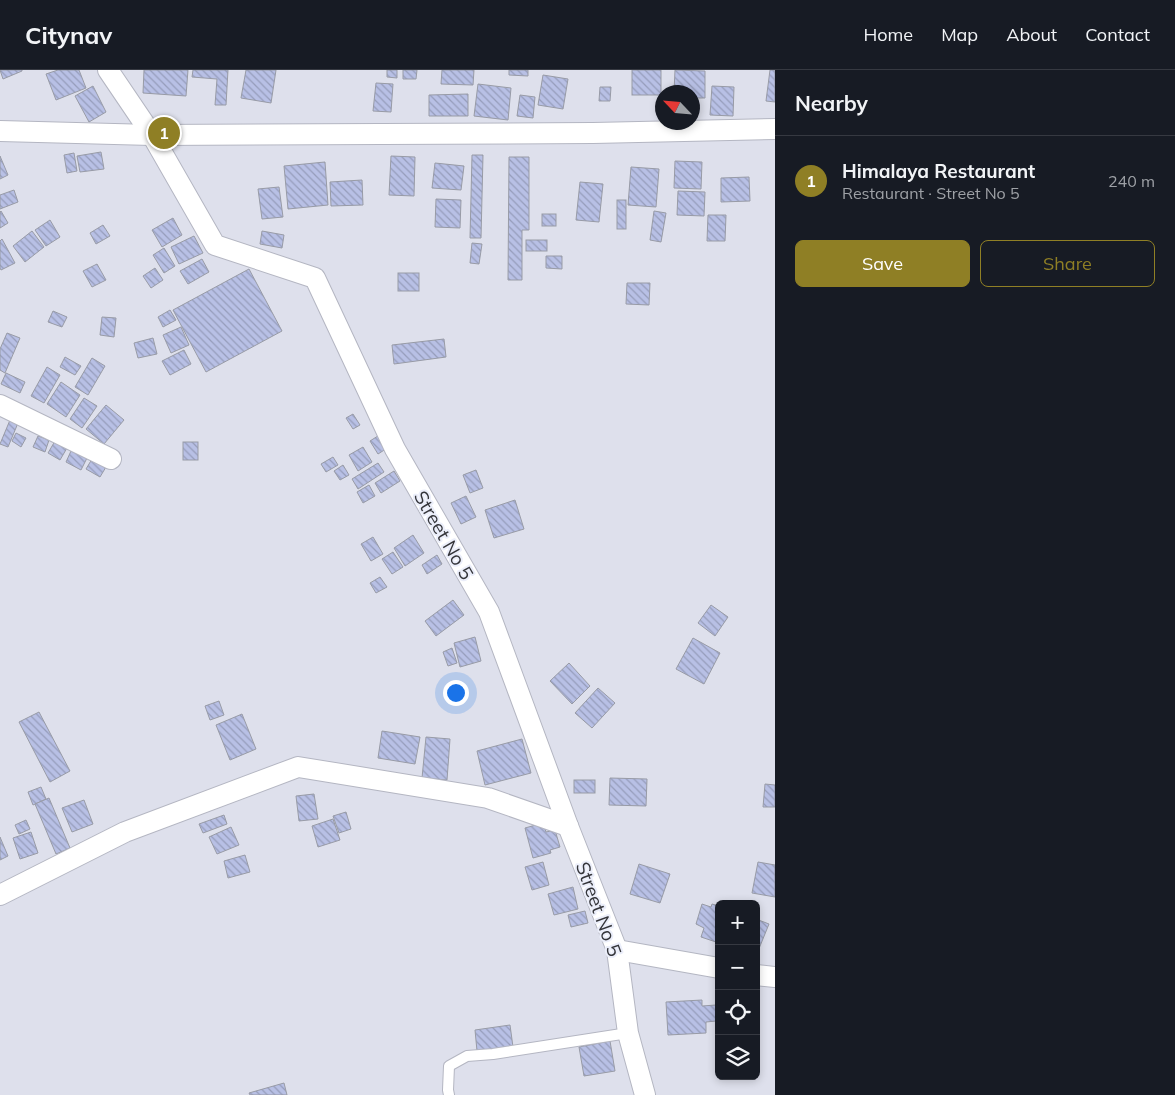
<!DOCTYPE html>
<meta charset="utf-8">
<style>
body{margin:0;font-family:Mulish,sans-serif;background:#242831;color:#f1f3f6}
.controls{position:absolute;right:15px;bottom:15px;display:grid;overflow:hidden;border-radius:8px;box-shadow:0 2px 8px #0003}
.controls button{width:45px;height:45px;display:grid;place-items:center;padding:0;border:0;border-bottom:1px solid #363941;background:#171b24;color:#f1f3f6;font:25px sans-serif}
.compass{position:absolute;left:655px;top:15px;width:45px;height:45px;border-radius:50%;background:#171b24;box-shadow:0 2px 8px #0003;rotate:296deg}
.you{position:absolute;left:455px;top:622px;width:18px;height:18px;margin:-12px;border:4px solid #fff;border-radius:50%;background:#1a73e8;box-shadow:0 0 0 8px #1a73e833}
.badge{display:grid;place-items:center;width:32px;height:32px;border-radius:50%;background:#8f7f25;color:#fff;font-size:16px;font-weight:700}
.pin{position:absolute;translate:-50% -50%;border:2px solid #fff;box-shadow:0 1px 5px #0006}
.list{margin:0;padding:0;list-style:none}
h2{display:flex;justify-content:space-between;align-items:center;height:65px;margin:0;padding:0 20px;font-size:21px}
h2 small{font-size:16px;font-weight:400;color:#9ea1a6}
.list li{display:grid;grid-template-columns:32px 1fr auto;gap:15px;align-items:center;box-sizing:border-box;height:90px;padding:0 20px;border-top:1px solid #363941}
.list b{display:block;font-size:19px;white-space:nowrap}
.list p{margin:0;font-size:16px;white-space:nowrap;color:#9ea1a6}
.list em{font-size:16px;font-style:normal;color:#9ea1a6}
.actions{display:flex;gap:10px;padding:15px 20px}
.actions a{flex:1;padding:11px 0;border:1px solid #8f7f25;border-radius:8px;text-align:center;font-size:18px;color:#8f7f25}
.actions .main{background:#8f7f25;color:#fff}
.icon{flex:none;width:28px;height:28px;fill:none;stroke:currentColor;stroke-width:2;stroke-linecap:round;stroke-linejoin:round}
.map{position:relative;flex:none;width:775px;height:1025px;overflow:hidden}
header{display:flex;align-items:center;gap:30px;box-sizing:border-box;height:70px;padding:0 25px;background:#171b24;border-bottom:1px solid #363941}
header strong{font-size:24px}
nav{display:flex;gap:28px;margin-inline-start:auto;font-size:18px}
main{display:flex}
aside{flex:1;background:#171b24}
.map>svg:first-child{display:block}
.building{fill:url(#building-back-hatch);stroke:#989ba6}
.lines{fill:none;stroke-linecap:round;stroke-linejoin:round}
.lane-casing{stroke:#b4b6c2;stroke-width:12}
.street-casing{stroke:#b4b6c2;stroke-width:22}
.lane{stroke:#fff;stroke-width:10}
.street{stroke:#fff;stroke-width:20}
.labels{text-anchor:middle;stroke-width:4;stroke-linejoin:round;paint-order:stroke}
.street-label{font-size:19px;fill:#34353a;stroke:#ebeefa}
</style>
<header>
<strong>Citynav</strong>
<nav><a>Home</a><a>Map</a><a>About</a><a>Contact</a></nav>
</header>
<main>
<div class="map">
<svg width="775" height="1025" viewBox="0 0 775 1025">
<defs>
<pattern id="building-back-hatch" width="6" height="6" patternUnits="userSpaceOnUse" patternTransform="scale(1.25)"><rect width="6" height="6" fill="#b8c0e5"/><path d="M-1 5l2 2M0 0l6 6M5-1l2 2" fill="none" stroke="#969dbb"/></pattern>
</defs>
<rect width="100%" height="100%" fill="#dee0ec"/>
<g class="building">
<polygon points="0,0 22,0 22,1 3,9"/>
<polygon points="58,0 79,0 86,18 56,30 46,4"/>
<polygon points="144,0 188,0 186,26 143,23"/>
<polygon points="193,0 228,0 226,35 215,35 217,9 192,7"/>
<polygon points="246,0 276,0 271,33 241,28"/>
<polygon points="387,0 397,0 397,8 387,7"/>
<polygon points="403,0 417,0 416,9 403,9"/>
<polygon points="442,0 474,0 473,15 441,14"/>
<polygon points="509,0 528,0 528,6 509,5"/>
<rect x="632" y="0" width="29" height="25"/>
<polygon points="675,0 705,1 705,28 692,28 692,22 674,22"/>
<polygon points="770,0 775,0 775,32 766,31"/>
<polygon points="543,5 568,9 563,39 538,35"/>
<polygon points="376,13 393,14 391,42 373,41"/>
<polygon points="478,14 511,18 508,50 474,46"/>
<polygon points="93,16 106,42 89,52 75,26"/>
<polygon points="712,16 734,17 733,46 710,45"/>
<polygon points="600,17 611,17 610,31 599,31"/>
<polygon points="468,24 468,46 429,46 429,25"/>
<polygon points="520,25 535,27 533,48 517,46"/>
<polygon points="101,82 104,99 80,102 77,86"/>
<polygon points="74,83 77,101 67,103 64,85"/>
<polygon points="472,85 483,85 481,168 470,168"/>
<polygon points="0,86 8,105 0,109"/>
<polygon points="391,86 415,87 414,126 389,125"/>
<polygon points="509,87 529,87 529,160 522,160 522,210 508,210"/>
<polygon points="675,91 702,92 701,119 674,118"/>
<polygon points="325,92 328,135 288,139 284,96"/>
<polygon points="435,93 464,96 461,120 432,118"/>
<polygon points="631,97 659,99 656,137 628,135"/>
<polygon points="749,107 750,131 721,132 721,108"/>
<polygon points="362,110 363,135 331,136 330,112"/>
<polygon points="580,112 603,114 599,152 576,150"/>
<polygon points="279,117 283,147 262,149 258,119"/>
<polygon points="14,120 18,132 0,139 0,125"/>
<polygon points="678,121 705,122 704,146 677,145"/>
<polygon points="436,129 461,130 460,158 435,157"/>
<rect x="617" y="130" width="9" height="29"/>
<polygon points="1,141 8,153 0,158 0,142"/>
<polygon points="654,141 666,143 661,172 650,170"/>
<rect x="542" y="144" width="14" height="12"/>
<polygon points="708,145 726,145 725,171 707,171"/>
<polygon points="173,148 182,165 162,177 152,160"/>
<polygon points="50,150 60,167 46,176 35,160"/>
<polygon points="103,155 110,166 96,174 90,163"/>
<polygon points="32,161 44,177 25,192 13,176"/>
<polygon points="262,161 284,165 282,178 260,174"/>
<polygon points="194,166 203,183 179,194 171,177"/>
<polygon points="2,169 15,193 1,200 0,198 0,171"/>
<rect x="526" y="170" width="21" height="11"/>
<polygon points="472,173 482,174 479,194 470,193"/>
<polygon points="164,178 175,196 164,203 153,185"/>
<polygon points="546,186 562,186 562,199 546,198"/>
<polygon points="202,189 209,202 188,214 180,201"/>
<polygon points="97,194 106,210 92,217 83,201"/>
<polygon points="155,198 163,210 151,218 143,206"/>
<polygon points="249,199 282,261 206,302 173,240"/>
<rect x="398" y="203" width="21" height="18"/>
<polygon points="627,213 650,213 649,235 626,234"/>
<polygon points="170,240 176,250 163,257 158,247"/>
<polygon points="53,241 67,247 62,257 48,252"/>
<polygon points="102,247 116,248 114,267 100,265"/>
<polygon points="181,257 189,275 171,283 163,265"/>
<polygon points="7,263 20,268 5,303 0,300 0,279"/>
<polygon points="153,268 157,284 138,288 134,273"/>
<polygon points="444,269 446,287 394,294 392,275"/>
<polygon points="184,280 191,294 170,305 162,291"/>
<polygon points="65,287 81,296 75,305 60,297"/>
<polygon points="92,288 105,296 88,325 75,317"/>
<polygon points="47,297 60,305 44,333 31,326"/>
<polygon points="6,303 25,312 20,323 1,314"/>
<polygon points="61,312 80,325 66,347 47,334"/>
<polygon points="84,328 97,336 82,358 70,349"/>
<polygon points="106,335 124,350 104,374 86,359"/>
<polygon points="353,344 360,355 353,359 346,348"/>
<polygon points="10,350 18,353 8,377 0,374"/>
<polygon points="16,363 26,368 21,377 12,371"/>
<polygon points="381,364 389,377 378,384 370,371"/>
<polygon points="38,366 49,370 45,382 33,377"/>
<polygon points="55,371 67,378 60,390 48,383"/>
<rect x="183" y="372" width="15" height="18"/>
<polygon points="363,377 372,392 358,401 349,385"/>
<polygon points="71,381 87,388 81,400 66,392"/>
<polygon points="333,387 338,395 326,402 321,394"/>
<polygon points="92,389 106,397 100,407 86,399"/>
<polygon points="378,393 384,402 358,419 352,409"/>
<polygon points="343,395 349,405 340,410 334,401"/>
<polygon points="476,400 483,418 470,423 463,405"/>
<polygon points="394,401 400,411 381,423 375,413"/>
<polygon points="369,415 375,426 363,433 357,422"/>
<polygon points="466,426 476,447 461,454 451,433"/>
<polygon points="515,430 524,459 494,468 485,440"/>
<polygon points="413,465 424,483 405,496 394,478"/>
<polygon points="373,467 383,484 371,491 361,474"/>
<polygon points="393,482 403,497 392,504 382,489"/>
<polygon points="437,485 442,494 427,504 422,495"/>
<polygon points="380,507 387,517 376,523 370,513"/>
<polygon points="453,530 464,545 436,566 425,551"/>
<polygon points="711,535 728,547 715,566 698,553"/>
<polygon points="475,567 481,591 460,597 454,573"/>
<polygon points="693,568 720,583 704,614 676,599"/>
<polygon points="452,578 457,593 448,596 443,582"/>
<polygon points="569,593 590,616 572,634 550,611"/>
<polygon points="598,618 615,633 592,658 575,643"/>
<polygon points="219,631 224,645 210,650 205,636"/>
<polygon points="39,642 70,701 50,712 19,652"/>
<polygon points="242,644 256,679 230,690 216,655"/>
<polygon points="382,661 420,667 415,694 378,688"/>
<polygon points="426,667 450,669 447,710 422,708"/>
<polygon points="522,669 531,703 485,715 477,681"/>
<polygon points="610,708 647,709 646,736 609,735"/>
<rect x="574" y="710" width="21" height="13"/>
<polygon points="765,714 775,715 775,737 763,737"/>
<polygon points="41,717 46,729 33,735 28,722"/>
<polygon points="314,724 318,749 299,751 296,726"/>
<polygon points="49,728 70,778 56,784 35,734"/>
<polygon points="84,730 93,754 72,762 62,738"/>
<polygon points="346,742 351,759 339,763 333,746"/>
<polygon points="224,745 227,754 203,763 199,754"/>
<polygon points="333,749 340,770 318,777 312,756"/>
<polygon points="26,750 30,759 19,764 15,755"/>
<polygon points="543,753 546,762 555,760 560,777 550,780 551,783 533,788 525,758"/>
<polygon points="231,757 239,775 217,784 209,767"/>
<polygon points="31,762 38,783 20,789 13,768"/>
<polygon points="0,767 8,786 0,790"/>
<polygon points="245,785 250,802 228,808 224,791"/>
<polygon points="543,792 549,815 532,820 525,797"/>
<polygon points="758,792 775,795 775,827 752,823"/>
<polygon points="639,794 670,804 660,833 630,824"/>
<polygon points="573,817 578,839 554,845 548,824"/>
<polygon points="702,834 711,837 712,834 719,836 719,873 701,867 704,858 696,854"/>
<polygon points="585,841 588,853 571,857 568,845"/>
<polygon points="756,849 769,854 758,881 756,881"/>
<polygon points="702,930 702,936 716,935 716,951 706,952 706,963 668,965 666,932"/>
<polygon points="510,955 513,977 477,981 475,960"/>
<polygon points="610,971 615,1001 584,1006 579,977"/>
<polygon points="284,1013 287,1025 250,1025 249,1023"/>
</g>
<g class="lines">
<g class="lane-casing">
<polyline id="lane" points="449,1025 448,1020 449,996 467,986 493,984 628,963"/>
</g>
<g class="street-casing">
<g id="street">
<polyline points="108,0 152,65 215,175 315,208 395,379 489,542 568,756 617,880 628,963 645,1025"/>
<polyline points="0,61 152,65 593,63 775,59"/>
<polyline points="0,335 111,389"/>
<polyline points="0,825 125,762 298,697 488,728 568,756"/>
<polyline points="617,880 719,898"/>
<polyline points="756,905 775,907"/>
</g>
</g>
<use href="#lane" class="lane"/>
<use href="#street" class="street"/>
</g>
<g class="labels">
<g class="street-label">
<text transform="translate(444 465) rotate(60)" y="7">Street No 5</text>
<text transform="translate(599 839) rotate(70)" y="7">Street No 5</text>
</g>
</g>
</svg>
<div class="controls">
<button>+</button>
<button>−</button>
<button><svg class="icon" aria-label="locate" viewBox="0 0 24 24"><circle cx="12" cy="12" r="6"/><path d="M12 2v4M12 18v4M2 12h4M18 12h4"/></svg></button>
<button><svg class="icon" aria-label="layers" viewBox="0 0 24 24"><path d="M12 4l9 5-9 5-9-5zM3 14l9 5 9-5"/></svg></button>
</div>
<svg class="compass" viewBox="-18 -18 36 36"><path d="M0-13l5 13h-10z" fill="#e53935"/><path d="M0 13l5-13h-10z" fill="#9ea1a6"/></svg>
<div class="you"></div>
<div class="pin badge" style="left:164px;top:63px">1</div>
</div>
<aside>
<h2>Nearby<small></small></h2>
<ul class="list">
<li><span class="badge">1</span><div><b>Himalaya Restaurant</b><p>Restaurant · Street No 5</p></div><em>240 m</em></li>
</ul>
<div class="actions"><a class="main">Save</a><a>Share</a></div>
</aside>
</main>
